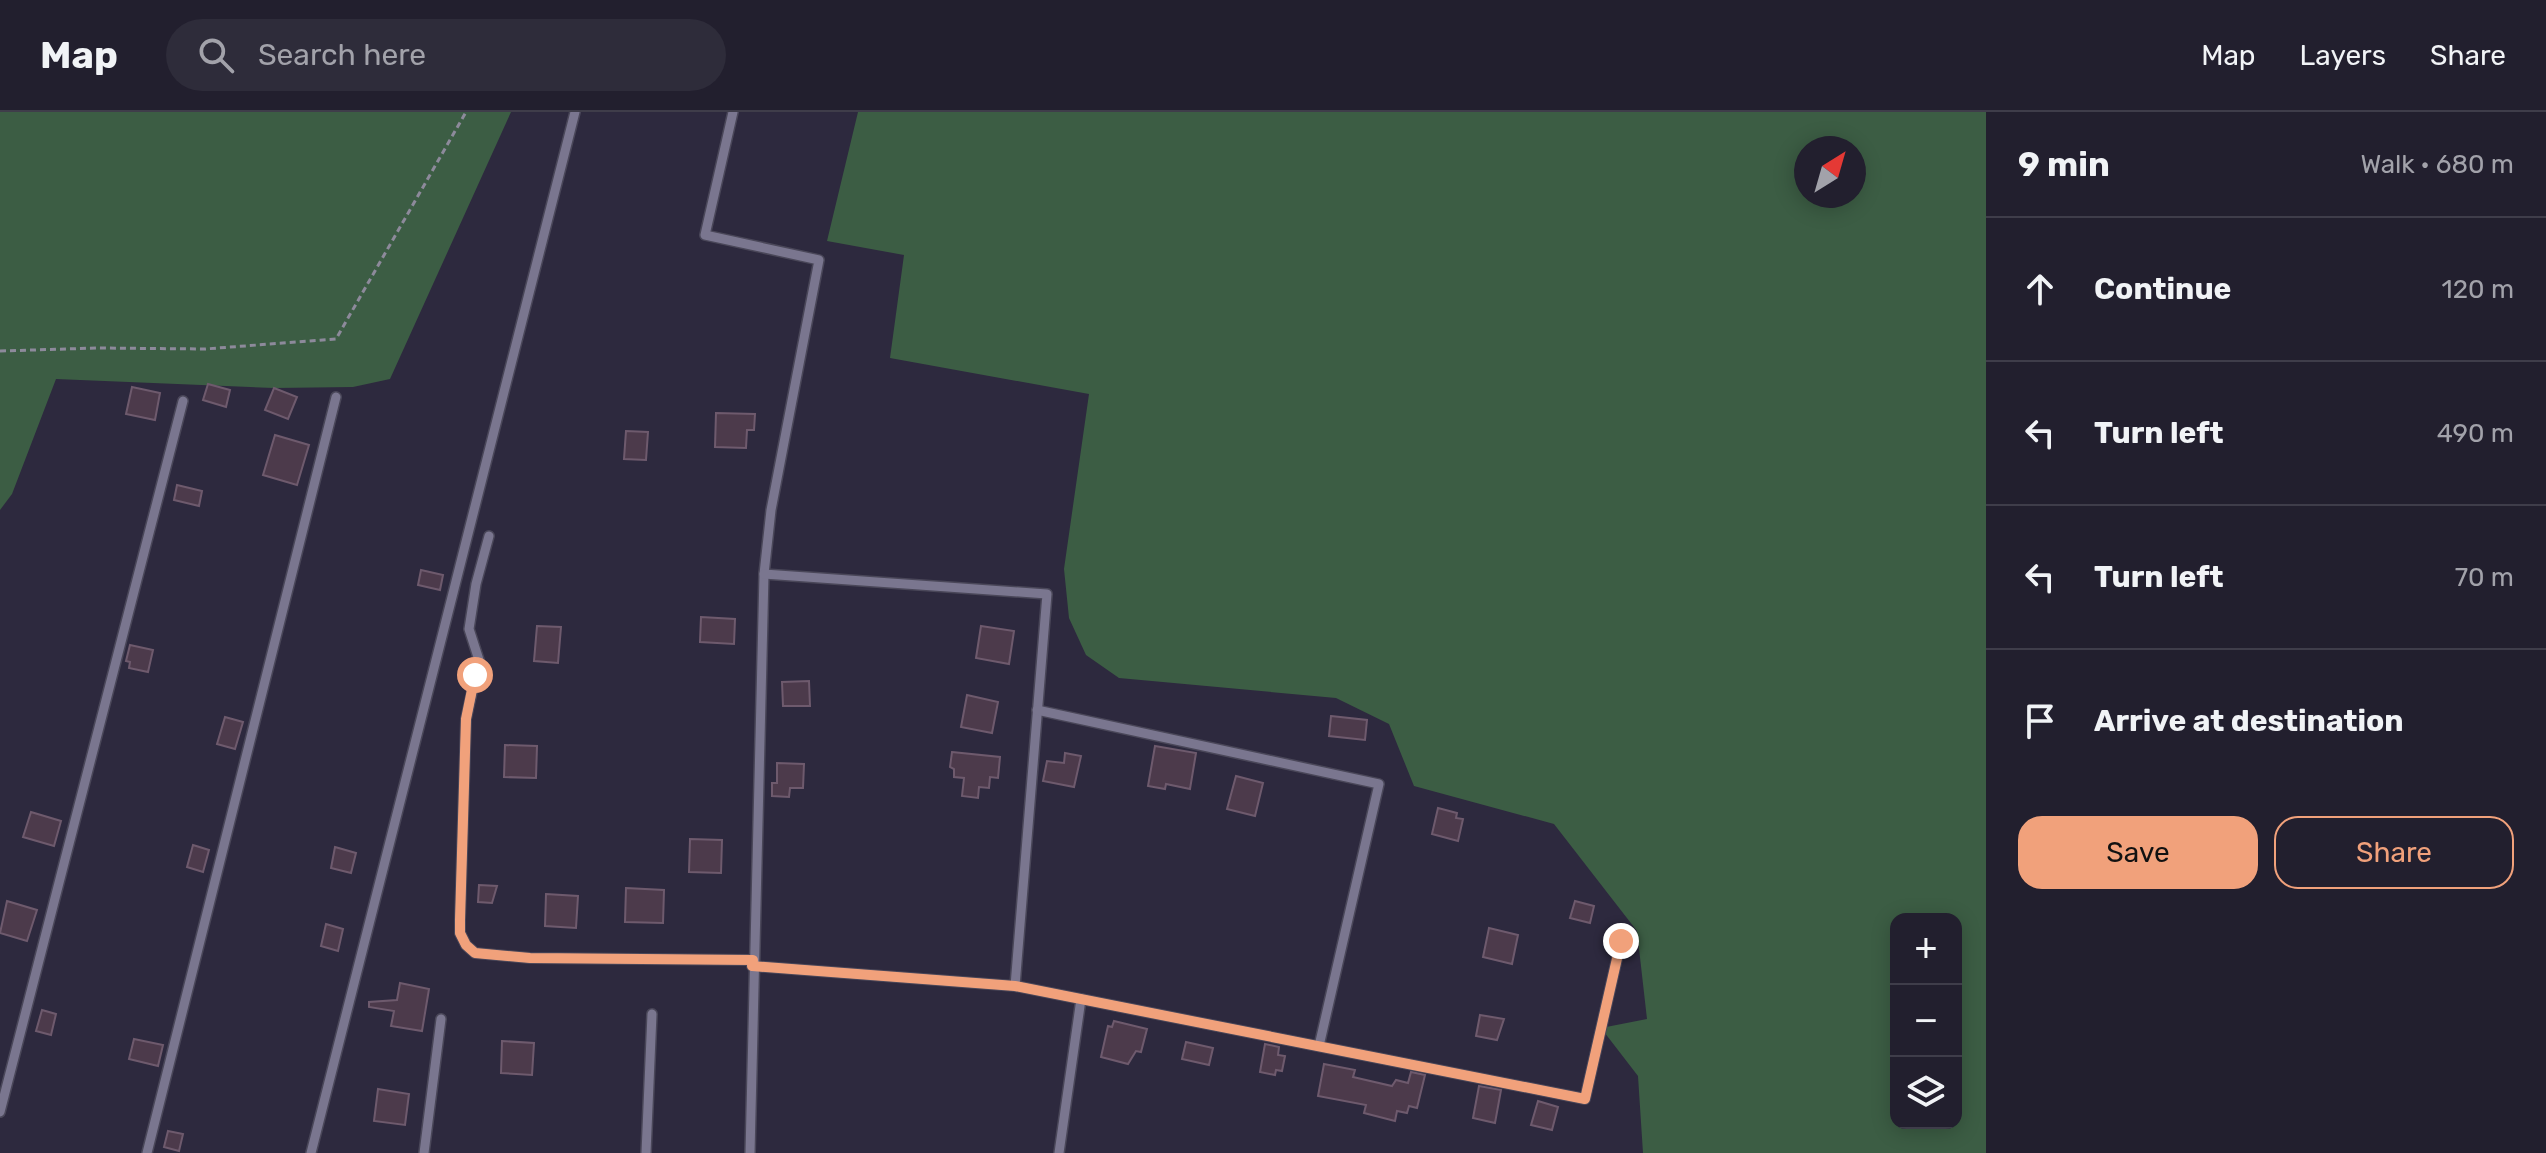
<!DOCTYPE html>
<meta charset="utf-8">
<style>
body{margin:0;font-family:Rubik,sans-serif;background:#2e2c3a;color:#f1f3f6}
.controls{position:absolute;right:24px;bottom:24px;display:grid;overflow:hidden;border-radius:16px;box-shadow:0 4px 20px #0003}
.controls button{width:72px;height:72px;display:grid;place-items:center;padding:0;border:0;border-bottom:2px solid #3f3d4a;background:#221f2e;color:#f1f3f6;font:40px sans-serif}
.compass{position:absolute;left:1794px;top:24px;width:72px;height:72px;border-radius:50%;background:#221f2e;box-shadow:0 4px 20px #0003;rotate:37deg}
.stop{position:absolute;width:24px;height:24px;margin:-18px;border:6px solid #f1a17b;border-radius:50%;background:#fff}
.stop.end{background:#f1a17b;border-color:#fff;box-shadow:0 2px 8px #0008}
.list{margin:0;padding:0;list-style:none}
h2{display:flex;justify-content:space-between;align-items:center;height:104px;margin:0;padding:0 32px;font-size:34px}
h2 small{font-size:26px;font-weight:400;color:#a2a2aa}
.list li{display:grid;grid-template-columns:52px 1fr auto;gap:24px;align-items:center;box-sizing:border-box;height:144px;padding:0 32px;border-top:2px solid #3f3d4a}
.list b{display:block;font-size:30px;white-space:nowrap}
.list em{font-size:26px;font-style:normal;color:#a2a2aa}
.actions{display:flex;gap:16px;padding:24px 32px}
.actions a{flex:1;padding:18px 0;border:2px solid #f1a17b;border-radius:24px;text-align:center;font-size:28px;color:#f1a17b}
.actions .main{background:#f1a17b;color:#111}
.icon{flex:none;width:44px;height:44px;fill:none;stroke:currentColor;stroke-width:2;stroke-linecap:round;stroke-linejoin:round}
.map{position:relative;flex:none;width:1986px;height:1041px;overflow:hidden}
header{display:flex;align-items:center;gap:48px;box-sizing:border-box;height:112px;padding:0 40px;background:#221f2e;border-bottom:2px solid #3f3d4a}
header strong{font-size:38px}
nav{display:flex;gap:44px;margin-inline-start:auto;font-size:28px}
.search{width:560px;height:72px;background:#2e2c3a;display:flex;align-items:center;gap:20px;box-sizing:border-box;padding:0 28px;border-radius:44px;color:#a2a2aa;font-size:30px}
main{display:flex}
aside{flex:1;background:#221f2e}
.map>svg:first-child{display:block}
.green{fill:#3c5d44;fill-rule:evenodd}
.building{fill:#4c3a4b;stroke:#6e5a6d;stroke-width:2}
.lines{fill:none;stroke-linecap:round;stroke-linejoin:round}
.lane-casing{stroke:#4a4759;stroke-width:12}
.path{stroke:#8d8a9b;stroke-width:3;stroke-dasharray:6 4;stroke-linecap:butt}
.lane{stroke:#7a768f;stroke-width:9}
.route{stroke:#f1a17b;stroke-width:10}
</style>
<header>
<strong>Map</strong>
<div class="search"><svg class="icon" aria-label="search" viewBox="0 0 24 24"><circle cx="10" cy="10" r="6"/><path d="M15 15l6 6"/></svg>Search here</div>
<nav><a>Map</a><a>Layers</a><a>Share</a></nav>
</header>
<main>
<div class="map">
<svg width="1986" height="1041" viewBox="0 0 1986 1041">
<rect width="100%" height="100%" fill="#2d293e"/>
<g class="green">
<polygon points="0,0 511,0 390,267 353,275 274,276 56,267 12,382 0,398"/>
<path d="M 858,0 L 1986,0 L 1986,1041 L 1643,1041 L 1638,964 L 1601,916 L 1647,907 L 1637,819 L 1554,712 L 1414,674 L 1389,612 L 1336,586 L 1119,566 L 1086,543 L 1069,506 L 1064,457 L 1089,282 L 890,246 L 904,143 L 827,129 ZM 1806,36 L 1854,36 L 1854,84 L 1806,84 ZM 1896,807 L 1956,807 L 1956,1011 L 1896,1011 Z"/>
</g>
<g class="building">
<polygon points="208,272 230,278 226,295 203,288"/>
<polygon points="132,275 160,281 155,308 126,302"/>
<polygon points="274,276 297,285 288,307 265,298"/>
<polygon points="716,301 755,302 754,318 747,318 746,336 715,335"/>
<polygon points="626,319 648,320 646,348 624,347"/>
<polygon points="275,323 309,333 297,373 263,363"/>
<polygon points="177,373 202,379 199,394 174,388"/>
<polygon points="421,458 443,463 440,478 418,473"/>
<polygon points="701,505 735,507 734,532 700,530"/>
<polygon points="537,514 561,515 558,551 534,549"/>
<polygon points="981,514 1014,519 1009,552 976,546"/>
<polygon points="130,533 153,538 148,560 129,556 130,550 126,549"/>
<polygon points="809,569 810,594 783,594 782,570"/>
<polygon points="967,583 998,590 992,621 961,615"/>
<polygon points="1331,604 1367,608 1365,628 1329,624"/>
<polygon points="225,605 243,610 235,637 217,632"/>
<polygon points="505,633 537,634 536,666 504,665"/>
<polygon points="1155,634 1196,641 1190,677 1166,672 1165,677 1148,674"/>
<polygon points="952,640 1000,645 998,666 990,665 989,676 979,675 978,686 962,684 964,666 954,665 954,657 950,655"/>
<polygon points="1065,641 1081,644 1074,675 1043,669 1047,649 1064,651"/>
<polygon points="777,651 804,652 803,676 790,676 789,685 772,684 772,671 777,671"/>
<polygon points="1236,664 1263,671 1255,704 1227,697"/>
<polygon points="1438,696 1457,701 1456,706 1463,707 1458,729 1432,722"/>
<polygon points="31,700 61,709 54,734 23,725"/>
<polygon points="690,727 722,728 721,761 689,760"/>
<polygon points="193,733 209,738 203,760 187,755"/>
<polygon points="335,735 356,741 351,761 331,756"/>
<polygon points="479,773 497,774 492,791 478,790"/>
<polygon points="626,776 664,778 663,811 625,810"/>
<polygon points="546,782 578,784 576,816 545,814"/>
<polygon points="7,789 37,798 27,829 0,821"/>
<polygon points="1575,789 1594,794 1590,811 1570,806"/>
<polygon points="326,812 343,817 338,839 321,834"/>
<polygon points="1489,816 1518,823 1512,852 1483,845"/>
<polygon points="400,871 429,877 422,919 391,914 394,899 369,895 369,890 397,888"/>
<polygon points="42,898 56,902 51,923 36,919"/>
<polygon points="1480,903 1504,907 1497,928 1476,924"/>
<polygon points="1114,909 1147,917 1141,940 1136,939 1128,952 1101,945 1108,914 1112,915"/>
<polygon points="134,927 163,933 158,954 129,947"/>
<polygon points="502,929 534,931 532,963 501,961"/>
<polygon points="1186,930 1213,936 1209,953 1182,947"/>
<polygon points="1265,932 1279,935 1278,943 1285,944 1282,959 1276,958 1275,963 1260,960"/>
<polygon points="1324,952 1355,958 1353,965 1392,974 1396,968 1408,971 1411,960 1425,963 1417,996 1409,994 1407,1001 1397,999 1395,1009 1364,1001 1366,993 1318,984"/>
<polygon points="1479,974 1501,978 1495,1011 1473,1006"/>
<polygon points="378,977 409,982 405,1013 374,1009"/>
<polygon points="1538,989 1558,995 1552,1018 1531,1013"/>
<polygon points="168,1019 183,1022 179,1039 164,1035"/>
</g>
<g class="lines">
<g class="lane-casing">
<g id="lane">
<polyline points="733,0 705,123 819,148 771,398 764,462 750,1041"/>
<polyline points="489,424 476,472 469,517 479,548 466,607 460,808 460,821 466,833 475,841 530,846 753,848"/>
<polyline points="764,462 1047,482 1015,874"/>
<polyline points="1037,598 1379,672 1319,934"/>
<polyline points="752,854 1015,874 1585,987 1621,829"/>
<polyline points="0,1000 183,289"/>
<polyline points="147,1041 336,285"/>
<polyline points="311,1041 575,0"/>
<polyline points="424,1041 441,907"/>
<polyline points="646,1041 652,902"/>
<polyline points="1059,1041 1081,887"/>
</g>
</g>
<polyline class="path" points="0,239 97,236 205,237 336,227 466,0"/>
<use href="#lane" class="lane"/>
</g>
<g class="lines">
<polyline class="route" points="475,563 466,607 460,808 460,821 466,833 475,841 530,846 753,848 752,854 1015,874 1585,987 1621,829"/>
</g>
</svg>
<div class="controls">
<button>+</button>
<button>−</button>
<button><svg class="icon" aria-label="layers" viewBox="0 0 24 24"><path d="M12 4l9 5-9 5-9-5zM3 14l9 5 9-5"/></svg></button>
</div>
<svg class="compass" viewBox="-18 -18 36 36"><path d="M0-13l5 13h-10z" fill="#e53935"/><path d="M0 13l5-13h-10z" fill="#a2a2aa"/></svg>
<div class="stop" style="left:475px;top:563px"></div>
<div class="stop end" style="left:1621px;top:829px"></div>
</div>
<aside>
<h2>9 min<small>Walk · 680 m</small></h2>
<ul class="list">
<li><svg class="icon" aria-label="ahead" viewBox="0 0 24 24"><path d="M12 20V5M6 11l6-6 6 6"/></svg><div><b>Continue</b></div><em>120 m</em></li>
<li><svg class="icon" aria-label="left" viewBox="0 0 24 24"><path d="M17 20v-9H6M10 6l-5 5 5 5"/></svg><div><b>Turn left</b></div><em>490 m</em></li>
<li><svg class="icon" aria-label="left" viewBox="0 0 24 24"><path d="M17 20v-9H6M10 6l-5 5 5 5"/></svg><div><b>Turn left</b></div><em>70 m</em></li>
<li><svg class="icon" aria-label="arrive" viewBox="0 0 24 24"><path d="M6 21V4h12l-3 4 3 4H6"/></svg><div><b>Arrive at destination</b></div></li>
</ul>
<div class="actions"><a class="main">Save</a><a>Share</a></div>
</aside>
</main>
